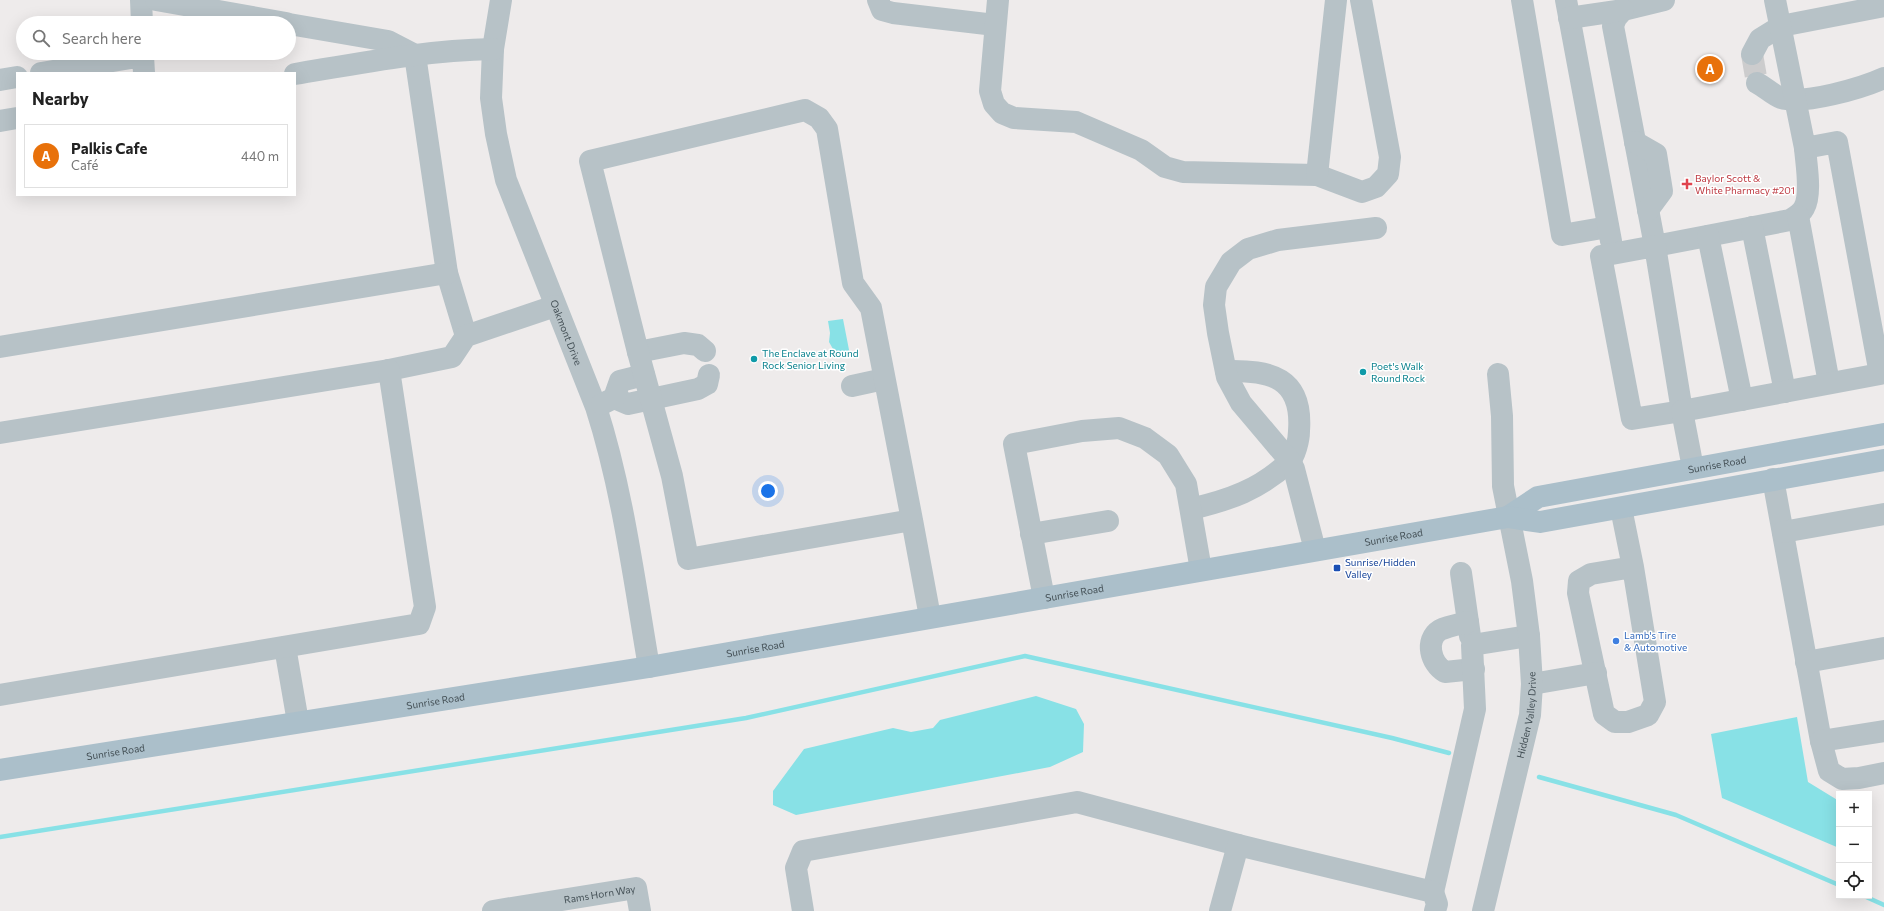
<!DOCTYPE html>
<meta charset="utf-8">
<style>
body{margin:0;font-family:Commissioner,sans-serif;background:#f2f2f2;color:#222}
.controls{position:absolute;right:12px;bottom:12px;display:grid;overflow:hidden;border-radius:0px;box-shadow:0 4px 16px #0002}
.controls button{width:36px;height:36px;display:grid;place-items:center;padding:0;border:0;border-bottom:1px solid #e0e0e0;background:#fff;color:#222;font:20px sans-serif}
.you{position:absolute;left:768px;top:491px;width:14px;height:14px;margin:-10px;border:3px solid #fff;border-radius:50%;background:#1a73e8;box-shadow:0 0 0 6px #1a73e833}
.badge{display:grid;place-items:center;width:26px;height:26px;border-radius:50%;background:#0b8043;color:#fff;font-size:13px;font-weight:700}
.pin{position:absolute;translate:-50% -50%;border:2px solid #fff;box-shadow:0 1px 4px #0006}
.list{margin:0;padding:0;list-style:none}
h2{display:flex;justify-content:space-between;align-items:center;height:52px;margin:0;padding:0 16px;font-size:17px}
h2 small{font-size:13px;font-weight:400;color:#767676}
.list li{display:grid;grid-template-columns:26px 1fr auto;gap:12px;align-items:center;box-sizing:border-box;height:64px;margin:0 8px 8px;padding:0 8px;border:1px solid #e0e0e0;border-radius:0px}
.list b{display:block;font-size:15px;white-space:nowrap}
.list p{margin:0;font-size:13px;white-space:nowrap;color:#767676}
.list em{font-size:13px;font-style:normal;color:#767676}
.icon{flex:none;width:22px;height:22px;fill:none;stroke:currentColor;stroke-width:2;stroke-linecap:round;stroke-linejoin:round}
.map{position:relative;flex:none;width:1884px;height:911px;overflow:hidden}
.search{position:absolute;background:#fff;box-shadow:0 4px 16px #0002;left:16px;top:16px;width:280px;height:44px;display:flex;align-items:center;gap:10px;box-sizing:border-box;padding:0 14px;border-radius:22px;color:#767676;font-size:15px}
.panel{position:absolute;background:#fff;box-shadow:0 4px 16px #0002;left:16px;top:72px;width:280px;height:124px;border-radius:0px}
.map>svg:first-child{display:block}
.water{fill:#88e1e6}
.lines{fill:none;stroke-linecap:round;stroke-linejoin:round}
.stream{stroke:#88e1e6;stroke-width:4.5}
.minor-tunnel{stroke:#cccccd;stroke-width:22;stroke-dasharray:22 11;stroke-linecap:butt}
.minor{stroke:#b7c2c7;stroke-width:22}
.major{stroke:#abbfca;stroke-width:22}
.health-dot{fill:#e0444e;stroke:#fff;stroke-width:1.5}
.culture-dot{fill:#0f9aa8;stroke:#fff;stroke-width:1.5}
.transit-dot{fill:#1a4fb4;stroke:#fff;stroke-width:1.5}
.shop-dot{fill:#3f7fe0;stroke:#fff;stroke-width:1.5}
.labels{text-anchor:middle;stroke-width:3;stroke-linejoin:round;paint-order:stroke}
.health-label{font-size:10px;fill:#be3a42;stroke:#fff;text-anchor:start}
.street-label{font-size:10px;fill:#455157;stroke:#fff}
.culture-label{font-size:10px;fill:#0d838f;stroke:#fff;text-anchor:start}
.transit-label{font-size:10px;fill:#164399;stroke:#fff;text-anchor:start}
.shop-label{font-size:10px;fill:#366cbe;stroke:#fff;text-anchor:start}
</style>
<div class="map">
<svg width="1884" height="911" viewBox="0 0 1884 911">
<rect width="100%" height="100%" fill="#eeebeb"/>
<g class="water">
<polygon points="843,319 850,355 835,358 833,349 829,342 830,333 828,321"/>
<polygon points="1036,696 1076,709 1084,724 1083,752 1050,767 796,815 773,805 773,791 804,749 893,728 911,732 933,728 940,720"/>
<polygon points="1797,717 1808,782 1839,801 1839,848 1722,798 1711,734"/>
</g>
<g class="lines">
<g class="stream">
<polyline points="1539,777 1676,815 1839,885"/>
<polyline points="0,837 746,718 1025,656 1392,738 1449,753"/>
<polyline points="1864,896 1884,905"/>
</g>
<polyline class="minor-tunnel" points="1752,54 1757,83"/>
<g class="minor">
<polyline points="141,0 142,23"/>
<polyline points="156,0 286,23"/>
<path id="s1" d="M 501,0 L 493,49 L 491,98 L 496,134 L 506,180 L 596,407 C 623,491 634,580 649,667"/>
<polyline points="878,0 882,10 893,13 995,25"/>
<polyline points="998,0 990,91 994,104 1002,113 1014,118 1076,122 1141,150 1165,167 1183,172 1317,175 1362,192 1376,187 1388,174 1390,157 1361,0"/>
<polyline points="1522,0 1562,235 1608,227"/>
<polyline points="1566,0 1611,241"/>
<path d="M 1664,0 L 1623,10 L 1616,18 L 1613,26 L 1655,246 L 1790,220 C 1795,217 1801,214 1804,208 C 1812,194 1806,163 1805,148"/>
<polyline points="1569,18 1623,10"/>
<polyline points="289,24 388,41 415,55 447,273 466,336"/>
<polyline points="1752,54 1760,39 1781,26 1884,6"/>
<polyline points="41,73 143,56 144,73"/>
<path d="M 295,74 C 361,63 427,50 493,49"/>
<polyline points="0,80 17,77"/>
<path d="M 1757,83 C 1765,87 1773,95 1781,98 C 1804,105 1862,88 1884,78"/>
<polyline points="0,121 17,118"/>
<polyline points="1635,142 1656,154 1662,191 1648,210"/>
<polyline points="1317,175 1336,0"/>
<polyline points="1798,216 1829,383"/>
<polyline points="1752,227 1785,392"/>
<polyline points="1708,236 1742,400"/>
<polygon points="1655,246 1682,411 1632,419 1601,256"/>
<polyline points="0,347 447,273"/>
<polyline points="638,352 684,343 698,345 705,351"/>
<polyline points="852,386 884,379"/>
<polyline points="614,398 628,404 698,389 707,384 709,375"/>
<polyline points="602,404 614,398 620,381 644,375"/>
<polyline points="0,433 389,370 452,357 466,336 555,306"/>
<polyline points="1693,468 1682,411 1880,374 1837,142 1805,148 1775,0"/>
<polyline points="1773,479 1821,741 1829,771 1842,779 1859,778 1884,773"/>
<polyline points="1621,508 1633,567 1655,702 1648,715 1628,722 1615,722 1604,714 1578,593 1579,581 1591,574 1633,567"/>
<path d="M 1191,509 C 1229,500 1259,490 1289,462 C 1295,456 1299,440 1299,431 C 1303,377 1270,370 1226,371"/>
<polyline points="912,520 871,308 853,283 827,129 819,118 805,110 590,161 638,352 672,476 688,559 912,520 930,617"/>
<polyline points="1783,532 1884,514"/>
<polyline points="1031,534 1108,521"/>
<polyline points="1315,550 1294,469 1290,461 1241,403 1227,377 1218,333 1214,305 1216,287 1231,262 1248,249 1278,240 1376,228"/>
<polyline points="1461,573 1470,636"/>
<polyline points="1044,598 1014,444 1082,431 1119,428 1145,438 1168,455 1186,484 1201,570"/>
<path d="M 1468,622 C 1460,624 1448,626 1440,630 C 1424,640 1431,664 1445,672 L 1474,669"/>
<polyline points="285,647 298,722"/>
<polyline points="1806,662 1884,648"/>
<polyline points="1532,684 1596,673"/>
<polyline points="0,695 419,624 425,607 389,370"/>
<polyline points="1821,741 1884,731"/>
<polyline points="1433,892 1475,709 1472,645 1529,636"/>
<path id="s2" d="M 493,911 L 636,888 L 640,911"/>
<polyline points="803,911 796,868 803,851 1077,802 1238,845"/>
<polyline points="1220,911 1238,845 1433,892 1437,904 1435,911"/>
<path id="s3" d="M 1483,911 L 1530,715 L 1532,684 L 1529,636 L 1522,581 L 1503,486 L 1502,416 L 1498,374"/>
</g>
<g class="major">
<path id="s4" d="M 1508,517 L 1538,497 L 1884,434"/>
<path id="s5" d="M 0,770 L 649,667 L 1508,517 L 1540,522 L 1884,460"/>
</g>
</g>
<path class="health-dot" d="M1685 178h4v4h4v4h-4v4h-4v-4h-4v-4h4z"/>
<g class="culture-dot">
<circle cx="754" cy="359" r="4"/>
<circle cx="1363" cy="372" r="4"/>
</g>
<rect class="transit-dot" x="1333" y="564" width="8" height="8" rx="2"/>
<circle class="shop-dot" cx="1616" cy="641" r="4"/>
<g class="labels">
<g class="health-label">
<text x="1695" y="182">Baylor Scott &amp;<tspan x="1695" dy="12">White Pharmacy #201</tspan></text>
</g>
<g class="street-label">
<text dy="4" stroke="none"><textPath href="#s1" startOffset="346">Oakmont Drive</textPath></text>
<text dy="4" stroke="none"><textPath href="#s4" startOffset="218">Sunrise Road</textPath></text>
<text dy="4" stroke="none"><textPath href="#s5" startOffset="1413">Sunrise Road</textPath></text>
<text dy="4" stroke="none"><textPath href="#s5" startOffset="1089">Sunrise Road</textPath></text>
<text dy="4" stroke="none"><textPath href="#s5" startOffset="765">Sunrise Road</textPath></text>
<text dy="4" stroke="none"><textPath href="#s5" startOffset="441">Sunrise Road</textPath></text>
<text dy="4" stroke="none"><textPath href="#s3" startOffset="201">Hidden Valley Drive</textPath></text>
<text dy="4" stroke="none"><textPath href="#s5" startOffset="117">Sunrise Road</textPath></text>
<text dy="4" stroke="none"><textPath href="#s2" startOffset="108">Rams Horn Way</textPath></text>
</g>
<g class="culture-label">
<text x="762" y="357">The Enclave at Round<tspan x="762" dy="12">Rock Senior Living</tspan></text>
<text x="1371" y="370">Poet's Walk<tspan x="1371" dy="12">Round Rock</tspan></text>
</g>
<g class="transit-label">
<text x="1345" y="566">Sunrise/Hidden<tspan x="1345" dy="12">Valley</tspan></text>
</g>
<g class="shop-label">
<text x="1624" y="639">Lamb's Tire<tspan x="1624" dy="12">&amp; Automotive</tspan></text>
</g>
</g>
</svg>
<div class="controls">
<button>+</button>
<button>−</button>
<button><svg class="icon" aria-label="locate" viewBox="0 0 24 24"><circle cx="12" cy="12" r="6"/><path d="M12 2v4M12 18v4M2 12h4M18 12h4"/></svg></button>
</div>
<div class="you"></div>
<div class="pin badge" style="left:1710px;top:69px;background:#e8710a">A</div>
<div class="search"><svg class="icon" aria-label="search" viewBox="0 0 24 24"><circle cx="10" cy="10" r="6"/><path d="M15 15l6 6"/></svg>Search here</div>
<section class="panel">
<h2>Nearby<small></small></h2>
<ul class="list">
<li><span class="badge" style="background:#e8710a">A</span><div><b>Palkis Cafe</b><p>Café</p></div><em>440 m</em></li>
</ul>
</section>
</div>
